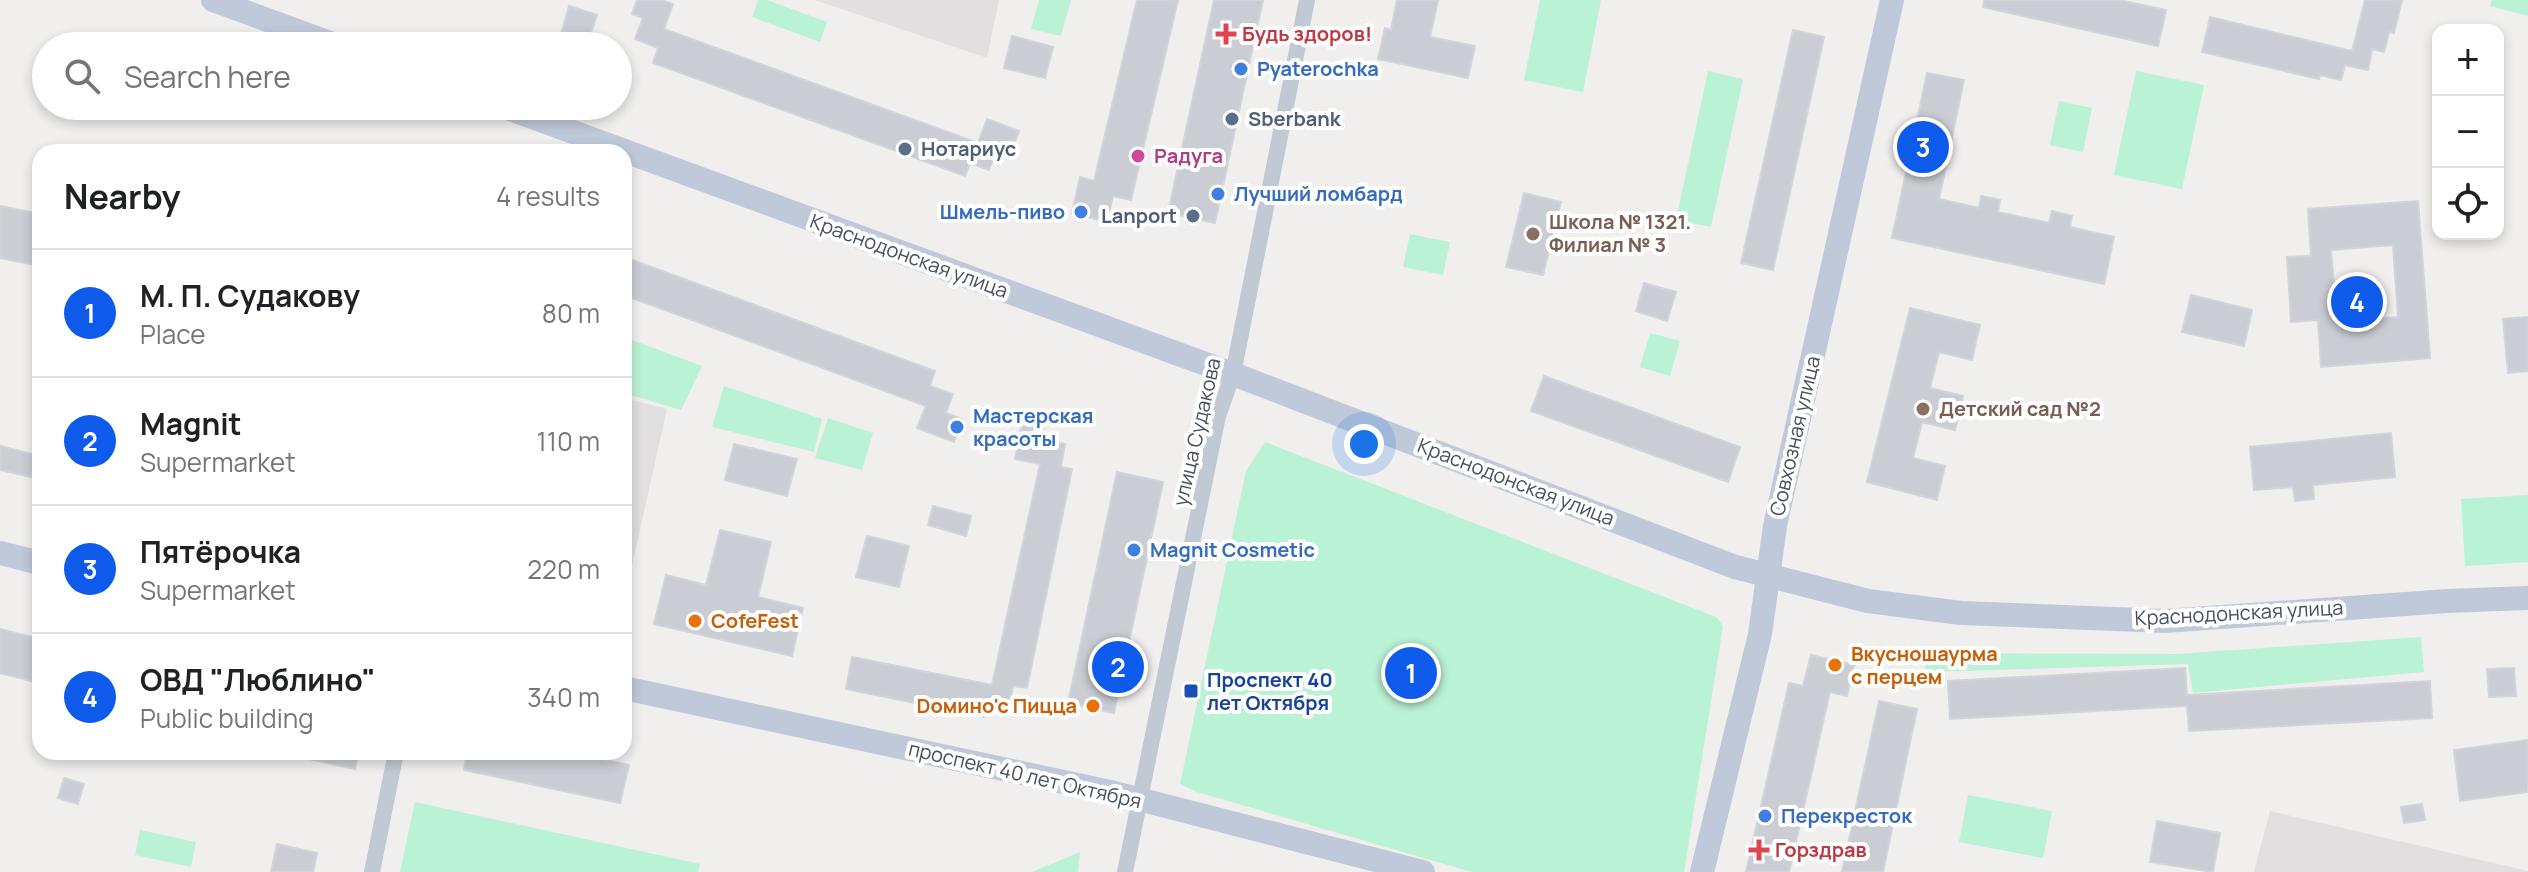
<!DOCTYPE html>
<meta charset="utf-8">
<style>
body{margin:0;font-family:Manrope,sans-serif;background:#f6f6f6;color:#202124}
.controls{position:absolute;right:24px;top:24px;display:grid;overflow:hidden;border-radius:16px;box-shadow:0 4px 12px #0003}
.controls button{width:72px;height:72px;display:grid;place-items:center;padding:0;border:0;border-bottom:2px solid #e0e0e0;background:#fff;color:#202124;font:40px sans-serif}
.you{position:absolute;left:1364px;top:444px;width:28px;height:28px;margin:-20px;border:6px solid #fff;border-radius:50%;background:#1a73e8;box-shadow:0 0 0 12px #1a73e833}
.badge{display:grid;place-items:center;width:52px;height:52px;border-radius:50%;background:#0e5aeb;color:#fff;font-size:26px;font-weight:700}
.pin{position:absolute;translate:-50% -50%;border:4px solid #fff;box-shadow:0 2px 8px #0006}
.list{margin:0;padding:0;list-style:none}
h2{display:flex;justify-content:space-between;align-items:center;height:104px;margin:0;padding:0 32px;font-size:34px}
h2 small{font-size:26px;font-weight:400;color:#757577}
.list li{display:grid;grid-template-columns:52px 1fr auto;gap:24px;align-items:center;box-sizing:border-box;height:128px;padding:0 32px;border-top:2px solid #e0e0e0}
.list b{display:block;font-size:30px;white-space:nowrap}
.list p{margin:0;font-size:26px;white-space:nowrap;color:#757577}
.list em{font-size:26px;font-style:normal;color:#757577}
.icon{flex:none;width:44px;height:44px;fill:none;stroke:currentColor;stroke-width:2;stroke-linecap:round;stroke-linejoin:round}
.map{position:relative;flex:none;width:2528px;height:872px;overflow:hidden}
.search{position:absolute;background:#fff;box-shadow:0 4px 12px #0003;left:32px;top:32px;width:600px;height:88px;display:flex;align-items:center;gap:20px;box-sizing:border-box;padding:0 28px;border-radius:44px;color:#757577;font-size:30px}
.panel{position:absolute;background:#fff;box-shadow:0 4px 12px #0003;left:32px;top:144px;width:600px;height:616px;border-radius:24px}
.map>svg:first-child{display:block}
.education{fill:#e2dfe0}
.green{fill:#baf2d5}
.building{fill:#cacdd3;stroke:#d2d4da;stroke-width:2;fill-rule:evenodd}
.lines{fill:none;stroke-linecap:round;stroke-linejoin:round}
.street{stroke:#c1c9d4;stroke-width:16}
.secondary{stroke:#c0c9d9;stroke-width:24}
.health-dot{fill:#e0444e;stroke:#fff;stroke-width:3}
.shop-dot{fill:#3f7fe0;stroke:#fff;stroke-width:3}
.service-dot{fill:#5c6f8a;stroke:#fff;stroke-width:3}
.hotel-dot{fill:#d1479c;stroke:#fff;stroke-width:3}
.education-dot{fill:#8d6e63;stroke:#fff;stroke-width:3}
.food-dot{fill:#e8710a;stroke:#fff;stroke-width:3}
.transit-dot{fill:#1a4fb4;stroke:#fff;stroke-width:3}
.labels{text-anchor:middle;stroke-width:8;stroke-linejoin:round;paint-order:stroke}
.health-label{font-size:20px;font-weight:bold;fill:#be3a42;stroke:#fff;text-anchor:start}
.shop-label{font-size:20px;font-weight:bold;fill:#366cbe;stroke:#fff;text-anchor:start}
.service-label{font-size:20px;font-weight:bold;fill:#4e5e75;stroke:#fff;text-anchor:start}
.hotel-label{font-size:20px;font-weight:bold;fill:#b23c85;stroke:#fff;text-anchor:start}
.education-label{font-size:20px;font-weight:bold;fill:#785e54;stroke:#fff;text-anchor:start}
.street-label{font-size:20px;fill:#45505d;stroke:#fff}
.food-label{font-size:20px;font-weight:bold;fill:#c56008;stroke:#fff;text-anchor:start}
.transit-label{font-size:20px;font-weight:bold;fill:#164399;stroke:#fff;text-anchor:start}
</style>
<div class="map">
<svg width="2528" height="872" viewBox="0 0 2528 872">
<rect width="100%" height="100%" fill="#f1eeee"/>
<g class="education">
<polygon points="815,0 999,0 987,58"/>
<polygon points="624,398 667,409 624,601"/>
<polygon points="2270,811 2528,871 2528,872 2254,872"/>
</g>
<g class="green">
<polygon points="758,0 767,0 827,22 820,42 752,17"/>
<polygon points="1039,0 1071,0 1061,36 1031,29"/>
<polygon points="1540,0 1601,0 1583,92 1524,80"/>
<polygon points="2492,0 2528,0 2528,16 2490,6"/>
<polygon points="1708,71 1743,79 1711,227 1676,220"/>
<polygon points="2136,71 2204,85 2182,189 2114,175"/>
<polygon points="2059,101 2092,108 2083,152 2050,145"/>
<polygon points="1410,234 1450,242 1443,275 1403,267"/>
<polygon points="1650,333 1680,341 1670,376 1640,367"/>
<polygon points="624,337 702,366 681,410 624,393"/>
<polygon points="724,386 822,419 814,452 712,427"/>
<polygon points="828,418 873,433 862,470 815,458"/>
<polygon points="1265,442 1716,617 1723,626 1684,872 1472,872 1197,792 1180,784 1246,471"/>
<polygon points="2528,495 2528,562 2465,566 2461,499"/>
<polygon points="2421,637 2424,672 2193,693 2188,664 1925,672 1926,653 2178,654"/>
<polygon points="1968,795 2052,811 2043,858 1959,842"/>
<polygon points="415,802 700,864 698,872 400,872"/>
<polygon points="140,830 196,842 191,867 135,855"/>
<polygon points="1080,852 1078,872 1032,872"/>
</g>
<g class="building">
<polygon points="637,0 661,0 673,4 664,29 978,143 987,119 1019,131 1011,152 998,147 989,170 970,163 965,176 653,63 658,48 635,39 643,18 632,14"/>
<polygon points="1137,0 1178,0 1131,200 1113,196 1107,222 1072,213 1080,177 1094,181"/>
<polygon points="1214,0 1263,0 1215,223 1168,213"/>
<polygon points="1397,0 1438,0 1430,37 1475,46 1468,78 1378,59 1385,28 1391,30"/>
<polygon points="1984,0 2119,0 2166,10 2158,46 1983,7"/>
<polygon points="2365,0 2402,0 2394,33 2389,32 2384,52 2372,49 2368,70 2345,65 2341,80 2320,75 2319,79 2202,52 2210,17 2352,51"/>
<polygon points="569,6 597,15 589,39 562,31"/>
<polygon points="1793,30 1824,37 1773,270 1741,263"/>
<polygon points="1012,36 1053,47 1045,78 1004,68"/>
<polygon points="1927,73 1964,80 1939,199 1979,208 1981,196 1991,198 2000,200 1998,212 2049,223 2052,211 2072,216 2070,227 2114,237 2104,284 1892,238"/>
<polygon points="1524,193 1561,202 1543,275 1506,267"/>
<path d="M 2418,201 L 2430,358 L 2321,367 L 2318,320 L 2291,322 L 2287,257 L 2311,256 L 2308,209 ZM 2393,245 L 2398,317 L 2337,322 L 2331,250 Z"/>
<polygon points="0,206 40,214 40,266 0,258"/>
<polygon points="624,257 935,371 930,386 953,394 946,413 962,419 954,442 917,428 926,406 624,295"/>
<polygon points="1644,283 1676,292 1667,321 1636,311"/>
<polygon points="2191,295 2252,310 2244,346 2182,332"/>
<polygon points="1910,308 1980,325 1972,360 1939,352 1930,388 1963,396 1955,430 1922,422 1913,458 1945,466 1937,500 1867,482"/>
<polygon points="2528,317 2528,371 2508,373 2503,319"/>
<polygon points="1544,376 1740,447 1728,482 1531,411"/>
<polygon points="1023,419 1044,424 1042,439 1065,444 1061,467 1072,469 1027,688 1013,686 1009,707 987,703 984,717 846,689 852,657 992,685 1040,464 1015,459"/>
<polygon points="2391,433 2395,477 2313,485 2314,499 2295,501 2293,487 2254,490 2250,447"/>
<polygon points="734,444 797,459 787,496 725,480"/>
<polygon points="0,446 36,455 31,477 0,470"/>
<polygon points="1117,472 1163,482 1114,713 1068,703"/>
<polygon points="933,506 971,516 966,536 928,525"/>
<polygon points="720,530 771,542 758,597 803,608 792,656 654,624 666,575 706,585"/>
<polygon points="867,536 909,546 899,587 856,577"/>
<polygon points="0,629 40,639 40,660 35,682 0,673"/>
<polygon points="1811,655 1854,665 1847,696 1830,692 1789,872 1746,872 1789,683 1803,686"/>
<polygon points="2185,668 2187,695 2430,681 2432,718 2189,731 2187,706 1950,719 1948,681"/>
<polygon points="2514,668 2516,696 2489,697 2487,669"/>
<polygon points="1879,701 1917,709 1883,872 1842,872"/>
<polygon points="2528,740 2528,792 2460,801 2454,750"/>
<polygon points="309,752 359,752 355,769 309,759"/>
<polygon points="467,752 568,752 629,765 620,803 464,770"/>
<polygon points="64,778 84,784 78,804 58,798"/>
<polygon points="2422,804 2425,820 2404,823 2401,807"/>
<polygon points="2157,821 2220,833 2213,872 2150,862"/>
<polygon points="277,844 317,853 313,872 271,872"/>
</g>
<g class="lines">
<g class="street">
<polyline points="372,872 396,752"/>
<polyline points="1125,872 1218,416 1233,374 1307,0"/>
</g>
<g class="secondary">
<polyline points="213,0 338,46"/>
<polyline points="502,106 1233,374 1735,567 1868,601 1961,613 2165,621 2447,601 2528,598"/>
<polyline points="0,553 40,563"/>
<polyline points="624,688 1115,793 1423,872"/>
<polyline points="1702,872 1760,634 1775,526 1892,0"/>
</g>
</g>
<g class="health-dot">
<path d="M1222 22h8v8h8v8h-8v8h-8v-8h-8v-8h8z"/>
<path d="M1755 838h8v8h8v8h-8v8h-8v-8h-8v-8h8z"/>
</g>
<g class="shop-dot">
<circle cx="1241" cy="69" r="8"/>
<circle cx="1218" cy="194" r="8"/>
<circle cx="1081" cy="212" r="8"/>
<circle cx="957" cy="427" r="8"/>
<circle cx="1134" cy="550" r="8"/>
<circle cx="1765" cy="816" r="8"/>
</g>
<g class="service-dot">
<circle cx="1232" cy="119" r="8"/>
<circle cx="905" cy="149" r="8"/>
<circle cx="1193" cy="216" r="8"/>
</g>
<circle class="hotel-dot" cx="1138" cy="156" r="8"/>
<g class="education-dot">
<circle cx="1533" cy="234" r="8"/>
<circle cx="1923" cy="409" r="8"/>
</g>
<g class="food-dot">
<circle cx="695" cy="621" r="8"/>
<circle cx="1835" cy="665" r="8"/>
<circle cx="1093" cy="706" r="8"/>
</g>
<rect class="transit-dot" x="1183" y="683" width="16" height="16" rx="4"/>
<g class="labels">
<g class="health-label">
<text x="1242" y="41">Будь здоров!</text>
<text x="1775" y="857">Горздрав</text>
</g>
<g class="shop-label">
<text x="1257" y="76">Pyaterochka</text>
<text x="1234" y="201">Лучший ломбард</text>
<text x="1065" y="219" text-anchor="end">Шмель-пиво</text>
<text x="973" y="423">Мастерская<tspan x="973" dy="23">красоты</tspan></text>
<text x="1150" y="557">Magnit Cosmetic</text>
<text x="1781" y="823">Перекресток</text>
</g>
<g class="service-label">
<text x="1248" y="126">Sberbank</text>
<text x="921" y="156">Нотариус</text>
<text x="1177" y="223" text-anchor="end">Lanport</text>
</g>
<g class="hotel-label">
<text x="1154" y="163">Радуга</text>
</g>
<g class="education-label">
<text x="1549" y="229">Школа № 1321.<tspan x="1549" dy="23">Филиал № 3</tspan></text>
<text x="1939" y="416">Детский сад №2</text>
</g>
<g class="street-label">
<text transform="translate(909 256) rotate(20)" y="7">Краснодонская улица</text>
<text transform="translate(1197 432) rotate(-77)" y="7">улица Судакова</text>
<text transform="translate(1795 436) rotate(-77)" y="7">Совхозная улица</text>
<text transform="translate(1516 482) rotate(21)" y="7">Краснодонская улица</text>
<text transform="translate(2239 613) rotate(-3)" y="7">Краснодонская улица</text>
<text transform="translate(1025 775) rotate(13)" y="7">проспект 40 лет Октября</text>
</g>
<g class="food-label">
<text x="711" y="628">CofeFest</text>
<text x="1851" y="661">Вкусношаурма<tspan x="1851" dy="23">с перцем</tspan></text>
<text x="1077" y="713" text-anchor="end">Dомино'с Пицца</text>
</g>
<g class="transit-label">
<text x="1207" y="687">Проспект 40<tspan x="1207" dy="23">лет Октября</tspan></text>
</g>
</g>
</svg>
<div class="controls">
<button>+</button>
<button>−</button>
<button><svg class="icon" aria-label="locate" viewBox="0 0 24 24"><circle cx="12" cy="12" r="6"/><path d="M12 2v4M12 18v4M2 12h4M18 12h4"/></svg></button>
</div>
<div class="you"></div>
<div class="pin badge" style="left:1411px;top:673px">1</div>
<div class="pin badge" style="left:1118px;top:667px">2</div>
<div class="pin badge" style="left:1923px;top:147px">3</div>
<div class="pin badge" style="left:2357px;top:302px">4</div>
<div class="search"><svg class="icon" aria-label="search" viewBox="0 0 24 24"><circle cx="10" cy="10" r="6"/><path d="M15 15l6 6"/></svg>Search here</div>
<section class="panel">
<h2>Nearby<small>4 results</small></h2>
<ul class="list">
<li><span class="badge">1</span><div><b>М. П. Судакову</b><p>Place</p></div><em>80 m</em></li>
<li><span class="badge">2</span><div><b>Magnit</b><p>Supermarket</p></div><em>110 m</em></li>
<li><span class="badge">3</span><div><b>Пятёрочка</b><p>Supermarket</p></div><em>220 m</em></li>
<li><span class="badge">4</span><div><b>ОВД &quot;Люблино&quot;</b><p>Public building</p></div><em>340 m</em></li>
</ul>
</section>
</div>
